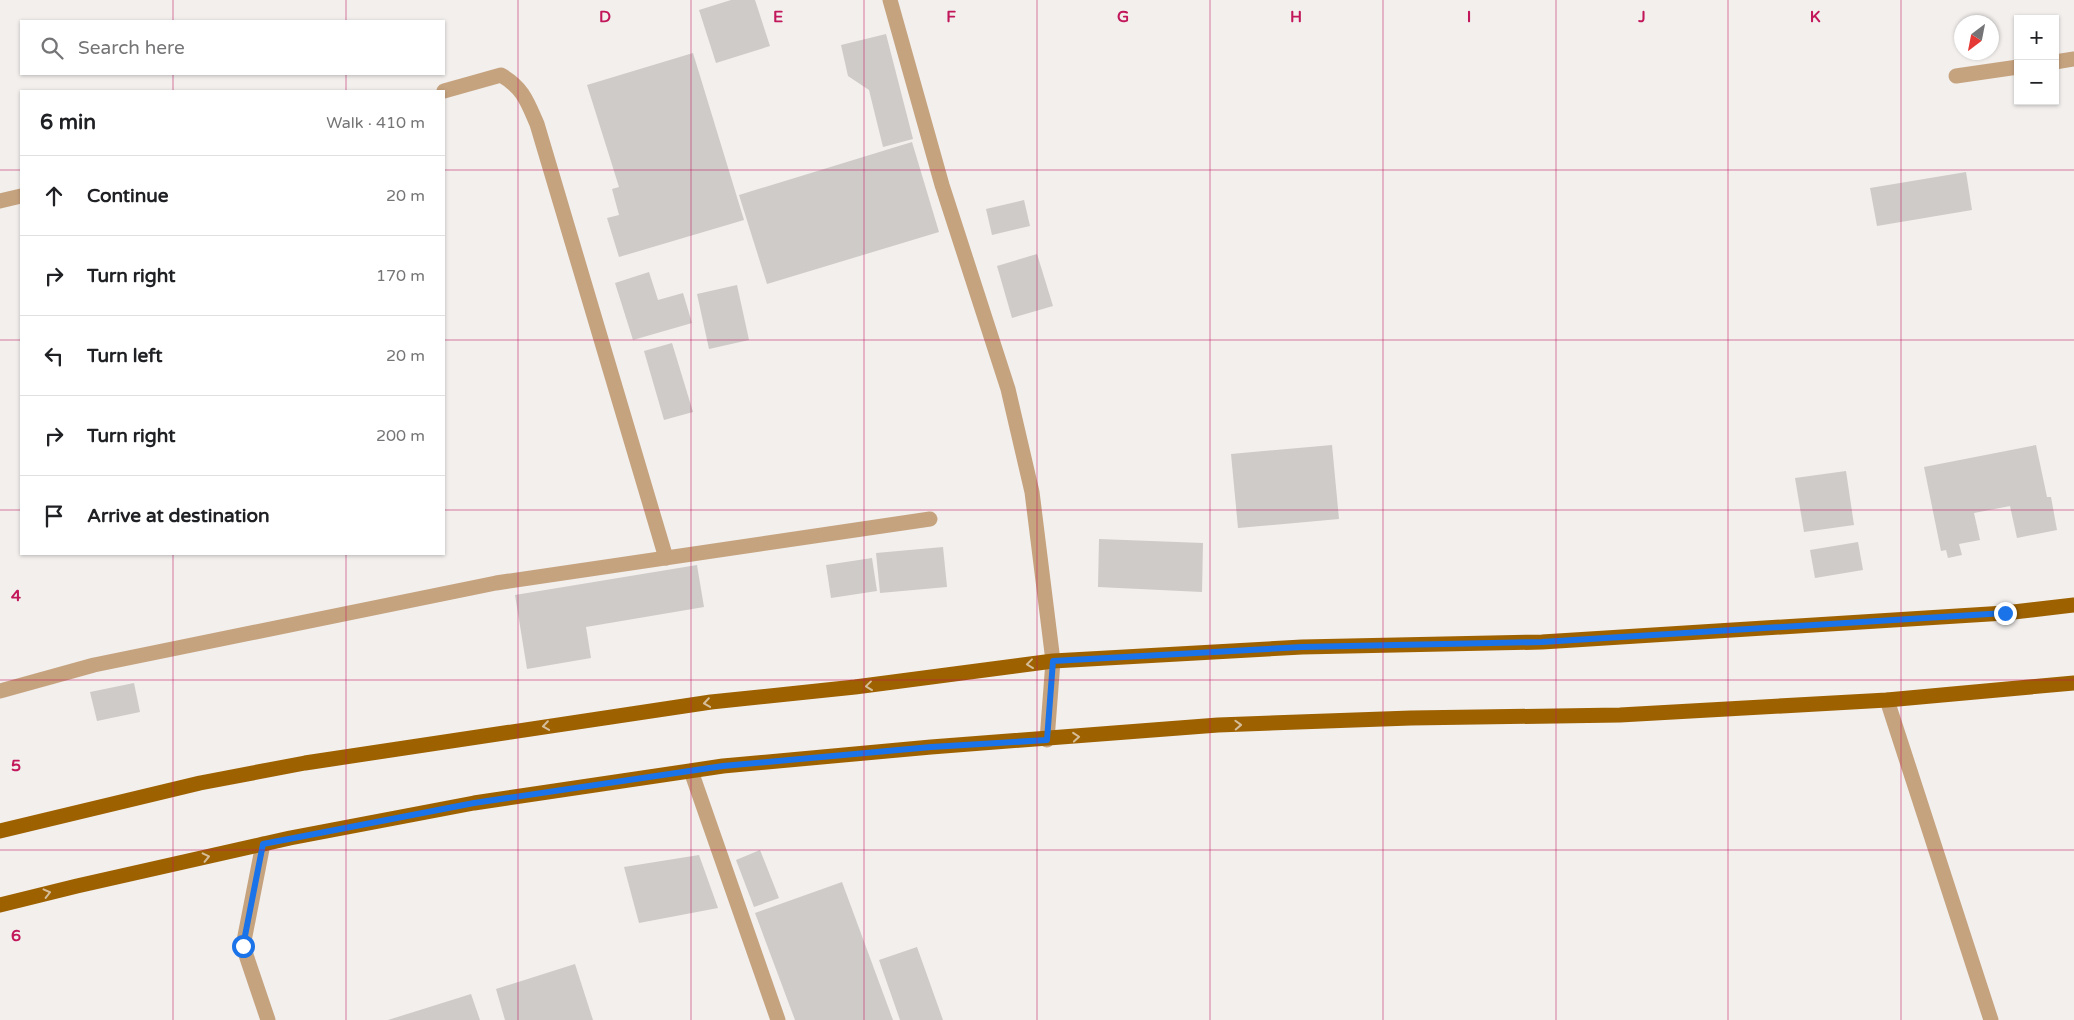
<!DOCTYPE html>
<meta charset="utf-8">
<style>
body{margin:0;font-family:"Varela Round",sans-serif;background:#f6f6f6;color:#202124}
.controls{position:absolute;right:15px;top:15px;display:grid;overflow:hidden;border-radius:0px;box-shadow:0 1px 4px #0004}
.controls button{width:45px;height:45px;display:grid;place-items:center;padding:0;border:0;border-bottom:1px solid #e0e0e0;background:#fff;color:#202124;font:25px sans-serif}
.compass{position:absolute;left:1954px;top:15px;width:45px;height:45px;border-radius:50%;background:#fff;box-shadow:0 1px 4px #0004;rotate:212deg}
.stop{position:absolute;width:15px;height:15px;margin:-11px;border:4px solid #1a73e8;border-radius:50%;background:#fff}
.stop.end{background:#1a73e8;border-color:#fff;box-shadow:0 1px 5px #0008}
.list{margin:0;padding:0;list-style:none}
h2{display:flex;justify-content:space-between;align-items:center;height:65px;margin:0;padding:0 20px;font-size:21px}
h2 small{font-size:16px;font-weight:400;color:#757577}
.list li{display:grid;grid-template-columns:32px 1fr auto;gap:15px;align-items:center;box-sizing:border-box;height:80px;padding:0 20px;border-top:1px solid #e0e0e0}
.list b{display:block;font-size:19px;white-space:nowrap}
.list em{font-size:16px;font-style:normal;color:#757577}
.icon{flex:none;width:28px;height:28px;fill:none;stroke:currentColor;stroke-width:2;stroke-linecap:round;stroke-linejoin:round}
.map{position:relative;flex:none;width:2074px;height:1020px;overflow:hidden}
.search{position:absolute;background:#fff;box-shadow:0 1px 4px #0004;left:20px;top:20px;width:425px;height:55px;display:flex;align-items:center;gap:12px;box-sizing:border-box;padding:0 18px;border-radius:0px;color:#757577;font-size:19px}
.panel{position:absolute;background:#fff;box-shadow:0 1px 4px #0004;left:20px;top:90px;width:425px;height:465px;border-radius:0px}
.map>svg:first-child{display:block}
.building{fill:#cecbc9}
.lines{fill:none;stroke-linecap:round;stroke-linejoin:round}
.minor{stroke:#c6a37f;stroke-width:15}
.major{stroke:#9e6100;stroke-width:15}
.oneway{stroke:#d5bd9a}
.route{stroke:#1a73e8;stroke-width:6}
.grid{fill:none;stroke:#c2185b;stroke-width:1;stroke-opacity:0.55}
.grid-label{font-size:16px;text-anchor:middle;font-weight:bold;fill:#c2185b;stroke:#f2efed;stroke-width:4;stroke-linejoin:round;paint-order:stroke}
</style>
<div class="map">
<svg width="2074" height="1020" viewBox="0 0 2074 1020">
<rect width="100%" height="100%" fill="#f2efed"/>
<g class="building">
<polygon points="731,0 755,0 770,46 716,63 699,10"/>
<polygon points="886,34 913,139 883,147 869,90 848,76 841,45"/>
<polygon points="693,53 744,220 619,257 607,218 619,215 612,189 619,187 587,85"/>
<polygon points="912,142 939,232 767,284 739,195"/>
<polygon points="1966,172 1972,210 1877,226 1870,188"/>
<polygon points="1024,200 1030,226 992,235 986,209"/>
<polygon points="1037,254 1053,306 1012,318 997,266"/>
<polygon points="649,272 658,300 683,293 692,323 633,340 615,283"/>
<polygon points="737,285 749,340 709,349 697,294"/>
<polygon points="672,343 693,412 664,420 644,351"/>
<polygon points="1332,445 1339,519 1238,528 1231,454"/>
<polygon points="2036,445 2047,497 2051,497 2057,530 2017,538 2010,506 1974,513 1980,540 1959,544 1962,555 1948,558 1946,550 1941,551 1924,467"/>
<polygon points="1846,471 1854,525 1804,532 1795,478"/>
<polygon points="1099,539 1203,543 1202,592 1098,587"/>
<polygon points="1858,542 1863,570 1815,578 1810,550"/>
<polygon points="943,547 947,587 880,593 876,553"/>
<polygon points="872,558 877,591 831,598 826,565"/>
<polygon points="697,565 704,607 586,627 591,658 527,669 515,595"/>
<polygon points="134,683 140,712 97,721 90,692"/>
<polygon points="760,850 779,898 754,907 736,860"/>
<polygon points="699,855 718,908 639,923 624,867"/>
<polygon points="842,882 893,1020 795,1020 755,913"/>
<polygon points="917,947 943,1020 900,1020 879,960"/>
<polygon points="575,964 593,1020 505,1020 496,989"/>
<polygon points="471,994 480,1020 388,1020"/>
</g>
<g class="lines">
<g class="minor">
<polyline points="890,0 942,185 1008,389 1032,492 1053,661 1047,740"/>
<polyline points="2055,62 2074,59"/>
<polyline points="1956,76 2018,67"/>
<path d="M 444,91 L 501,75 C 523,88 527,101 537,124 L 666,558"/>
<polyline points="0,201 21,196"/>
<polyline points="0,691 94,665 496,583 930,519"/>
<polyline points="1887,700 1991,1020"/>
<polyline points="691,771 778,1020"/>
<polyline points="263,844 243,946 268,1020"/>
</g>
<g class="major">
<polyline points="0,831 200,783 305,763 711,702 855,687 1053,661 1302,647 1542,642 2005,613 2074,605"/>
<polyline points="0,905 77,886 290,838 474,803 723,766 931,747 1218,725 1411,718 1620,715 1887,700 2074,683"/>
</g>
</g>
<defs><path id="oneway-chevron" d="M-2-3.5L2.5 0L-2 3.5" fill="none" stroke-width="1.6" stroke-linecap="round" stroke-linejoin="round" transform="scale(1.25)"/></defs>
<g class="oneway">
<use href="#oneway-chevron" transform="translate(1030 664) rotate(173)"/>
<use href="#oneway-chevron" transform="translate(869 686) rotate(173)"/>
<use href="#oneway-chevron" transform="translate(707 703) rotate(172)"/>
<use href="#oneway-chevron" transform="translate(1238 725) rotate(-2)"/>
<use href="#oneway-chevron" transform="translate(546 726) rotate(172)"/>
<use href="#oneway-chevron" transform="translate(1076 737) rotate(-5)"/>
<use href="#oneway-chevron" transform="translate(206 857) rotate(-13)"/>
<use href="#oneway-chevron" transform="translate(47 893) rotate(-14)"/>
</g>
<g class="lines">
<polyline class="route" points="243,946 263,844 474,803 723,766 931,747 1047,740 1053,661 1302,647 1542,642 2005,613"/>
</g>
<path class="grid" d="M 173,0 L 173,21M 346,0 L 346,21M 518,0 L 518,1020M 691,0 L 691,1020M 864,0 L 864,1020M 1037,0 L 1037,1020M 1210,0 L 1210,1020M 1383,0 L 1383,1020M 1556,0 L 1556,1020M 1728,0 L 1728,1020M 1901,0 L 1901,1020M 173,74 L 173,91M 346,74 L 346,91M 0,170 L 21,170M 444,170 L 2074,170M 0,340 L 21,340M 444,340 L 2074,340M 0,510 L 21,510M 444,510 L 2074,510M 173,554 L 173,1020M 346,554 L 346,1020M 0,680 L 2074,680M 0,850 L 2074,850"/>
<g class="grid-label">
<text x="605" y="22">D</text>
<text x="778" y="22">E</text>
<text x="951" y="22">F</text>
<text x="1123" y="22">G</text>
<text x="1296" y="22">H</text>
<text x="1469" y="22">I</text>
<text x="1642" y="22">J</text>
<text x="1815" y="22">K</text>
<text x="16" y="601">4</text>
<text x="16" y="771">5</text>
<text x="16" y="941">6</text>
</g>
</svg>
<div class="controls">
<button>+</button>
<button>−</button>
</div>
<svg class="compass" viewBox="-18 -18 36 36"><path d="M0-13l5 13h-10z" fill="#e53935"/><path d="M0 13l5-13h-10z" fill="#757577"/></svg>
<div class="stop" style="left:243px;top:946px"></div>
<div class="stop end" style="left:2005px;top:613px"></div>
<div class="search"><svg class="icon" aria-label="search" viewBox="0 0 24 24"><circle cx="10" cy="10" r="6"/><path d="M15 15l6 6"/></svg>Search here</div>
<section class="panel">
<h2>6 min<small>Walk · 410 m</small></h2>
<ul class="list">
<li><svg class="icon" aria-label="ahead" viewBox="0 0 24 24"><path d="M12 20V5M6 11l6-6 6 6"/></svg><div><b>Continue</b></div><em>20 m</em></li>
<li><svg class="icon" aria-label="right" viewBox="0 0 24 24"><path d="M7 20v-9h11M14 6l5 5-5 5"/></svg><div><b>Turn right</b></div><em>170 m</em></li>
<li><svg class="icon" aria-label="left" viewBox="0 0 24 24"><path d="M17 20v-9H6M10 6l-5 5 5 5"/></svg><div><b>Turn left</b></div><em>20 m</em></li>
<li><svg class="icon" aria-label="right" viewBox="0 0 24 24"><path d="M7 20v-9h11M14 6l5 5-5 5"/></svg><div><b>Turn right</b></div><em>200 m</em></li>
<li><svg class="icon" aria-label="arrive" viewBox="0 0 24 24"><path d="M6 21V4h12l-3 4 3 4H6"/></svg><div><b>Arrive at destination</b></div></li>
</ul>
</section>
</div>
